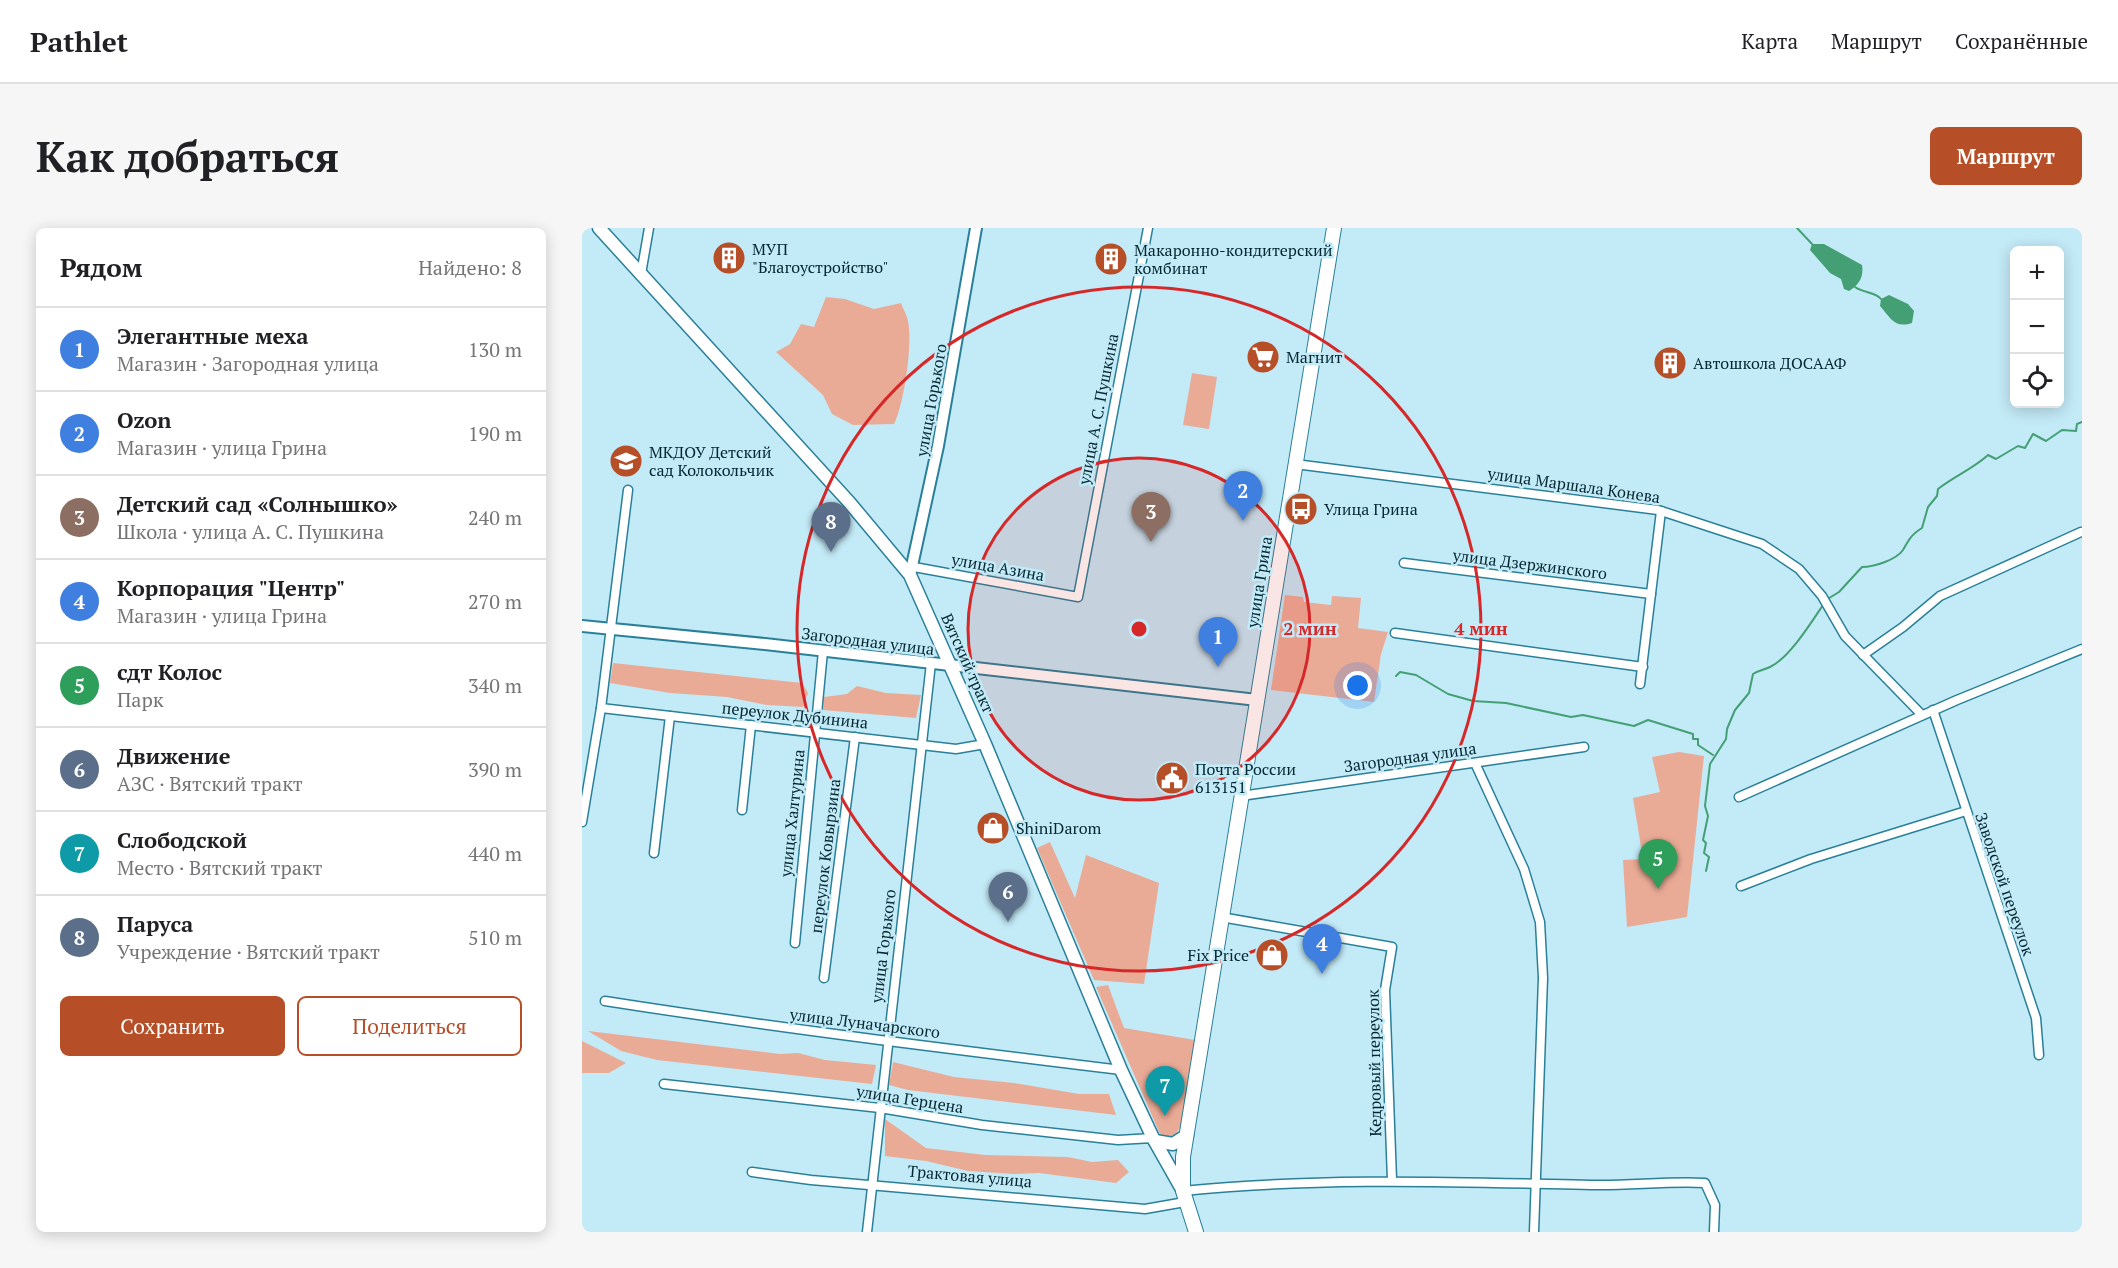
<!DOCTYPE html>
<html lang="ru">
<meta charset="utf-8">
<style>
body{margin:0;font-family:"PT Serif",serif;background:#f6f6f6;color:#202124}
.controls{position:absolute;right:18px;top:18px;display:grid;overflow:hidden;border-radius:9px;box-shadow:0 3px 15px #0003}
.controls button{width:54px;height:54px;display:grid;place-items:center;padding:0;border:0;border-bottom:2px solid #e0e0e0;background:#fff;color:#202124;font:30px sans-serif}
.you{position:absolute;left:776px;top:458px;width:21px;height:21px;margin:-15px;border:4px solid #fff;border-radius:50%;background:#1a73e8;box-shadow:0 0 0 9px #1a73e833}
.badge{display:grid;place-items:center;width:39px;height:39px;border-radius:50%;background:#b64f28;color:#fff;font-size:20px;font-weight:700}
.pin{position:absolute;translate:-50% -50px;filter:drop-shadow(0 2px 3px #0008)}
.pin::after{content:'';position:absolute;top:32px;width:21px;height:18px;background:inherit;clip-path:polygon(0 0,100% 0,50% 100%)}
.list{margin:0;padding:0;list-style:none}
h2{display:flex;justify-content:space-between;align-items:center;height:78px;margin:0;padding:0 24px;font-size:26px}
h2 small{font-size:20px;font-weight:400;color:#757577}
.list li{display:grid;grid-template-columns:39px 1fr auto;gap:18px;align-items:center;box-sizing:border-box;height:84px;padding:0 24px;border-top:2px solid #e0e0e0}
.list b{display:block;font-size:22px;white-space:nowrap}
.list p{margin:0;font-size:20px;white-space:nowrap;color:#757577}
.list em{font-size:20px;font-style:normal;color:#757577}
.actions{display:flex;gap:12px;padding:18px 24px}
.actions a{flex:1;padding:14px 0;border:2px solid #b64f28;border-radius:9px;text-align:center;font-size:21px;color:#b64f28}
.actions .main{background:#b64f28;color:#fff}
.icon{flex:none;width:33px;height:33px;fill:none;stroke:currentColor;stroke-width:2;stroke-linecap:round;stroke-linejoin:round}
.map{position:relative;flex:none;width:1500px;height:1004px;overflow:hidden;border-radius:9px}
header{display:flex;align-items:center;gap:36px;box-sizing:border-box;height:84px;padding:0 30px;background:#fff;border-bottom:2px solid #e0e0e0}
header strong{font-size:28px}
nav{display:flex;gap:33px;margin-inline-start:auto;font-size:21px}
.intro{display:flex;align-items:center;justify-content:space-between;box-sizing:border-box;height:144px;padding:0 36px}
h1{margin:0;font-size:42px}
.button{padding:15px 27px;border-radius:9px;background:#b64f28;color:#fff;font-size:21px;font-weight:700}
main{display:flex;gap:36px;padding:0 36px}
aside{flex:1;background:#fff;border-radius:9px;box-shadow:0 3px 15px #0003}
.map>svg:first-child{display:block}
.green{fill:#eaab96}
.water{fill:#44a074}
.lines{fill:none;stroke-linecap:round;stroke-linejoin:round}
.stream{stroke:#44a074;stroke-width:2}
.minor-casing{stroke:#298098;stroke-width:11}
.tertiary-casing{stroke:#298098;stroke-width:14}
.secondary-casing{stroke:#298098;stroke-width:15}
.trunk-casing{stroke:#298098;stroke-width:16}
.minor{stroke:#fff;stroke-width:8}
.tertiary{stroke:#fff;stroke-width:10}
.secondary{stroke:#fff;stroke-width:12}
.trunk{stroke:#fff;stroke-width:14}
.ring{fill:none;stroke:#d62828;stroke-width:3}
.labels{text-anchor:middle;stroke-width:5;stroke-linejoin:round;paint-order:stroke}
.poi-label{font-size:16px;fill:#032731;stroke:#c3eaf7;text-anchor:start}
.street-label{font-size:16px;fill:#032731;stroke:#c3eaf7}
.centre{fill:#d62828;stroke:#c3eaf7;stroke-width:3}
.ring-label{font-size:18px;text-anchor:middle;font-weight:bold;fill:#d62828;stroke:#c3eaf7;stroke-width:5;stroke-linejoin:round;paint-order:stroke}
</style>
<header>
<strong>Pathlet</strong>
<nav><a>Карта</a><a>Маршрут</a><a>Сохранённые</a></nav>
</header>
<div class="intro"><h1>Как добраться</h1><a class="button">Маршрут</a></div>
<main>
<aside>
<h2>Рядом<small>Найдено: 8</small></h2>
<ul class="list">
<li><span class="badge" style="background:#3f7fe0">1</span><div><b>Элегантные меха</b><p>Магазин · Загородная улица</p></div><em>130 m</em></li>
<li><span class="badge" style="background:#3f7fe0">2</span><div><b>Ozon</b><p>Магазин · улица Грина</p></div><em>190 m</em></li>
<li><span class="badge" style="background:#8d6e63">3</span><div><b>Детский сад «Солнышко»</b><p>Школа · улица А. С. Пушкина</p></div><em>240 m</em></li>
<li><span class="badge" style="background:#3f7fe0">4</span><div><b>Корпорация &quot;Центр&quot;</b><p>Магазин · улица Грина</p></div><em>270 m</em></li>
<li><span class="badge" style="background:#2e9e5b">5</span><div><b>сдт Колос</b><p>Парк</p></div><em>340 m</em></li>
<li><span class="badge" style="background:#5c6f8a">6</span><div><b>Движение</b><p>АЗС · Вятский тракт</p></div><em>390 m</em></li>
<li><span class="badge" style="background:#0f9aa8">7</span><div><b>Слободской</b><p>Место · Вятский тракт</p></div><em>440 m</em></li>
<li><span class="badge" style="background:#5c6f8a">8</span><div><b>Паруса</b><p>Учреждение · Вятский тракт</p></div><em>510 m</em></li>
</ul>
<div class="actions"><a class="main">Сохранить</a><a>Поделиться</a></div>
</aside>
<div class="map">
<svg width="1500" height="1004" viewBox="0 0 1500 1004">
<rect width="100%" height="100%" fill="#c3eaf7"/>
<g class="green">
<path d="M 244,69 L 263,71 L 292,81 L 319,75 C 321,81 325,87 326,93 C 331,115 322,177 312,196 L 271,197 L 250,186 L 241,167 L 194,124 L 208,116 L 219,96 L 232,99 Z"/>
<polygon points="610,145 635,149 627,201 601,197"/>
<polygon points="703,367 721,369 722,374 749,377 750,368 779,370 776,400 806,404 799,426 792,474 689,462"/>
<polygon points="31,435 220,455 226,465 221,479 185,477 145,469 88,465 28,455"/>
<polygon points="275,458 304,465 339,467 334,490 241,482 242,469 265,466"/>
<polygon points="1097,524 1122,528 1105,689 1045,699 1041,632 1061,631 1051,570 1078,564 1070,529"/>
<polygon points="468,614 493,670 504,627 577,655 562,756 512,752 455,620"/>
<polygon points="526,757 542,800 613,812 599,898 593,907 586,909 578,906 514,759"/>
<polygon points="6,803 198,826 216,825 243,832 294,837 290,856 75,832 39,823"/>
<polygon points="0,813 44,835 27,845 0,845"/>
<polygon points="311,834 372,849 432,855 497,866 527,866 534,887 326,862 307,857"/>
<polygon points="303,891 344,920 403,927 486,929 510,934 536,932 547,944 534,955 457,945 432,946 386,943 344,933 303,928"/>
</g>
<g class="water">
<path d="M 1242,16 L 1280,37 C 1282,49 1277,57 1267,63 L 1262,61 L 1259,51 L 1248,45 L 1228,22 L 1230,16 Z"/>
<path d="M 1307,67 L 1326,76 L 1332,83 L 1330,95 C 1312,101 1308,89 1298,78 L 1299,71 Z"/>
</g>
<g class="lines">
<g class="stream">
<polyline points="1215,0 1230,16"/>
<path d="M 1273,59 C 1281,65 1294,64 1299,71"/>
<path d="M 1244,372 L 1257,364 L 1280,339 C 1292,339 1314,332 1321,322 C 1327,311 1329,307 1340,300 L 1346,279 L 1355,268 L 1356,261 C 1372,248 1391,241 1406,227 L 1414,231 L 1436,218 L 1443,220 L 1451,206 L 1464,213 L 1480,202 L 1494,203 L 1495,196 L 1500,194"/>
<polyline points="814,448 818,444 834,447 866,466 891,473 924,475 989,489 1001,487 1052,498 1066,492 1111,506 1111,511 1116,511 1116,517 1131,527"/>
<path d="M 1124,643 L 1127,629 L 1122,625 L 1124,615 L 1121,612 L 1126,588 L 1123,578 L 1128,536 L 1144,511 L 1145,501 L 1153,482 L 1167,465 L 1171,446 C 1177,442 1182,442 1188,439 C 1207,430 1229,395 1241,377"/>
</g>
<g class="minor-casing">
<g id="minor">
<polyline points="59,46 67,0"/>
<polyline points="713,236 1076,282 1180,316 1217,341 1240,368 1263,408 1340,487"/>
<polyline points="822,335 1069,366"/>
<polyline points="332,339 496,369 566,0"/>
<polyline points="813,405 1061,439"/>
<polyline points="1281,427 1321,399 1358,368 1499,304"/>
<polyline points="1058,456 1079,283"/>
<polyline points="19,480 374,521 403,516"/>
<polyline points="1351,482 1454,790 1457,827"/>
<polyline points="893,535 942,641 958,694 961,750 952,1004"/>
<polyline points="659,568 1002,519"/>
<polyline points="1157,569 1375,472 1500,421"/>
<polyline points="160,582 169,497"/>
<polyline points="0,594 19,480 46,262"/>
<polyline points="72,625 88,488"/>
<polyline points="1159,658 1229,631 1384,583"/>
<polyline points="639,689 810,719 803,762 810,952"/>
<polyline points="213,715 241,423"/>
<polyline points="242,750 273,509"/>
<path d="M 23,773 C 195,800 367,821 539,842"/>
<polyline points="82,856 298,880 400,897 536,912 571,910"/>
<polyline points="170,944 229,952 563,981 603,974"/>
<path d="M 601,963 C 739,949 871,954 1009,957 C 1047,958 1085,953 1123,955 L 1133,977 L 1132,1004"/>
<polyline points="285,1004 349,435"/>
</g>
</g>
<g class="tertiary-casing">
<g id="tertiary">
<polyline points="328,347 356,218 394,0"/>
<polyline points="0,398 183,416 675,472"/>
</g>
</g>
<g class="secondary-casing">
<g id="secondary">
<polyline points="17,0 267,274 328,347 403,516 539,842 571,910 601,963"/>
<polyline points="573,913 591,916 605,907"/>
</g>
</g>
<g class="trunk-casing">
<polyline id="trunk" points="614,1004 601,963 601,929 752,0"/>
</g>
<use href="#minor" class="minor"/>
<use href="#tertiary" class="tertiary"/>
<use href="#secondary" class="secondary"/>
<use href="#trunk" class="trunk"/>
</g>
<circle cx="557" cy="401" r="171" fill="#d62828" fill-opacity=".12"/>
<g class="ring">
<circle cx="557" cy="401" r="171"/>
<circle cx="557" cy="401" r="342"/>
</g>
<defs>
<g id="building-disc" transform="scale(1.725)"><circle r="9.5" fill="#b64f28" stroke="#c3eaf7"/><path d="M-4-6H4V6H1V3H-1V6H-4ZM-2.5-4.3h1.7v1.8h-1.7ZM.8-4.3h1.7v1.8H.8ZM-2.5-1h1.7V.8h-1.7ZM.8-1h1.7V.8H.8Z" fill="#fff"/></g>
<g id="supermarket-disc" transform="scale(1.725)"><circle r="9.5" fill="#b64f28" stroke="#c3eaf7"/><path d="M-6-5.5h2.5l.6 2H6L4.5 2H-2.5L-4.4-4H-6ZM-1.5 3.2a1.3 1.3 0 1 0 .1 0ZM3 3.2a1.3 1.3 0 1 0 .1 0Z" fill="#fff"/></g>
<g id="school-disc" transform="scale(1.725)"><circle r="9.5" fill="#b64f28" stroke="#c3eaf7"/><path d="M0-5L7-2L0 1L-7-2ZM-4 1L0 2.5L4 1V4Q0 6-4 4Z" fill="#fff"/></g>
<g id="bus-disc" transform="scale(1.725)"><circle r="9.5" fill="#b64f28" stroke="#c3eaf7"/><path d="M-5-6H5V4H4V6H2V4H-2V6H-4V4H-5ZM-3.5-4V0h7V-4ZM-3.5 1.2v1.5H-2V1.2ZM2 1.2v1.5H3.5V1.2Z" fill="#fff"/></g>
<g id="civic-disc" transform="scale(1.725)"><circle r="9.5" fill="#b64f28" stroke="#c3eaf7"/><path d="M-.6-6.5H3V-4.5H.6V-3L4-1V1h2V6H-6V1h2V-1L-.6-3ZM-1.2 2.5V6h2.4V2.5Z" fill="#fff"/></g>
<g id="shop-disc" transform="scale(1.725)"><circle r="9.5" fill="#b64f28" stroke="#c3eaf7"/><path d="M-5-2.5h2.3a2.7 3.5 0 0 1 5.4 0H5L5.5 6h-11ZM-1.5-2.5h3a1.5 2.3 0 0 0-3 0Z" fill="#fff"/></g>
</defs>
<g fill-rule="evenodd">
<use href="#building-disc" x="147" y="30"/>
<use href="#building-disc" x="529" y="31"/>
<use href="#supermarket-disc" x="681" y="129"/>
<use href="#building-disc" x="1088" y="135"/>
<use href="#school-disc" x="44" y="233"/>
<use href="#bus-disc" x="719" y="281"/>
<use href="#civic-disc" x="590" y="550"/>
<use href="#shop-disc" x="411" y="600"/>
<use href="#shop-disc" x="690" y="727"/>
</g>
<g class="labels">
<g class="poi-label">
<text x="170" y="27">МУП<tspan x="170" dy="18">"Благоустройство"</tspan></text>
<text x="552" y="28">Макаронно-кондитерский<tspan x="552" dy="18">комбинат</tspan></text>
<text x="704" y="135">Магнит</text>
<text x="1111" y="141">Автошкола ДОСААФ</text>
<text x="67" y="230">МКДОУ Детский<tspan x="67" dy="18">сад Колокольчик</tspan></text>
<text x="742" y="287">Улица Грина</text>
<text x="613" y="547">Почта России<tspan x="613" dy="18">613151</tspan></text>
<text x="434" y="606">ShiniDarom</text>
<text x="667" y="733" text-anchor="end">Fix Price</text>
</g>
<g class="street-label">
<text transform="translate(349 172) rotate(-80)" y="6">улица Горького</text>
<text transform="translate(516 181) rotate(-79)" y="6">улица А. С. Пушкина</text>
<text transform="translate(992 257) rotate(8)" y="6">улица Маршала Конева</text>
<text transform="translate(948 336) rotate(7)" y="6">улица Дзержинского</text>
<text transform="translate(416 339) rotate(10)" y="6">улица Азина</text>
<text transform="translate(677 354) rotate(-81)" y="6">улица Грина</text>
<text transform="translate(286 413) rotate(7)" y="6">Загородная улица</text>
<text transform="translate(386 435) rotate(66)" y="6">Вятский тракт</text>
<text transform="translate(213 487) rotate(6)" y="6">переулок Дубинина</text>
<text transform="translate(828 529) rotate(-8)" y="6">Загородная улица</text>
<text transform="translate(210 585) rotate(-84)" y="6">улица Халтурина</text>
<text transform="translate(243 628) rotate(-83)" y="6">переулок Ковырзина</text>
<text transform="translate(1423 656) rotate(71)" y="6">Заводской переулок</text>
<text transform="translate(301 718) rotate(-83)" y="6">улица Горького</text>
<text transform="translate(283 795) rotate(7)" y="6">улица Луначарского</text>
<text transform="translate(792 835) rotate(-91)" y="6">Кедровый переулок</text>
<text transform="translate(328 871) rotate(9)" y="6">улица Герцена</text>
<text transform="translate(388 948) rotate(5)" y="6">Трактовая улица</text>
</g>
</g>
<circle cx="557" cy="401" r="9" class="centre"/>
<g class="ring-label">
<text x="728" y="407">2 мин</text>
<text x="899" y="407">4 мин</text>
</g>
</svg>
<div class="controls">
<button>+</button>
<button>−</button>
<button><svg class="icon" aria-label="locate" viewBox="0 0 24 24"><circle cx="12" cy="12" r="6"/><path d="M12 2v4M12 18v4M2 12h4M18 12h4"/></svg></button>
</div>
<div class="you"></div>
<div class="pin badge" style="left:636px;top:439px;background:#3f7fe0">1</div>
<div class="pin badge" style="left:661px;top:293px;background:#3f7fe0">2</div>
<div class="pin badge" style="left:569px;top:314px;background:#8d6e63">3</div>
<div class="pin badge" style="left:740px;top:746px;background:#3f7fe0">4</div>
<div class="pin badge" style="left:1076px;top:661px;background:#2e9e5b">5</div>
<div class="pin badge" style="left:426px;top:694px;background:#5c6f8a">6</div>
<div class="pin badge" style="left:583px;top:888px;background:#0f9aa8">7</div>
<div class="pin badge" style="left:249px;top:324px;background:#5c6f8a">8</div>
</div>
</main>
